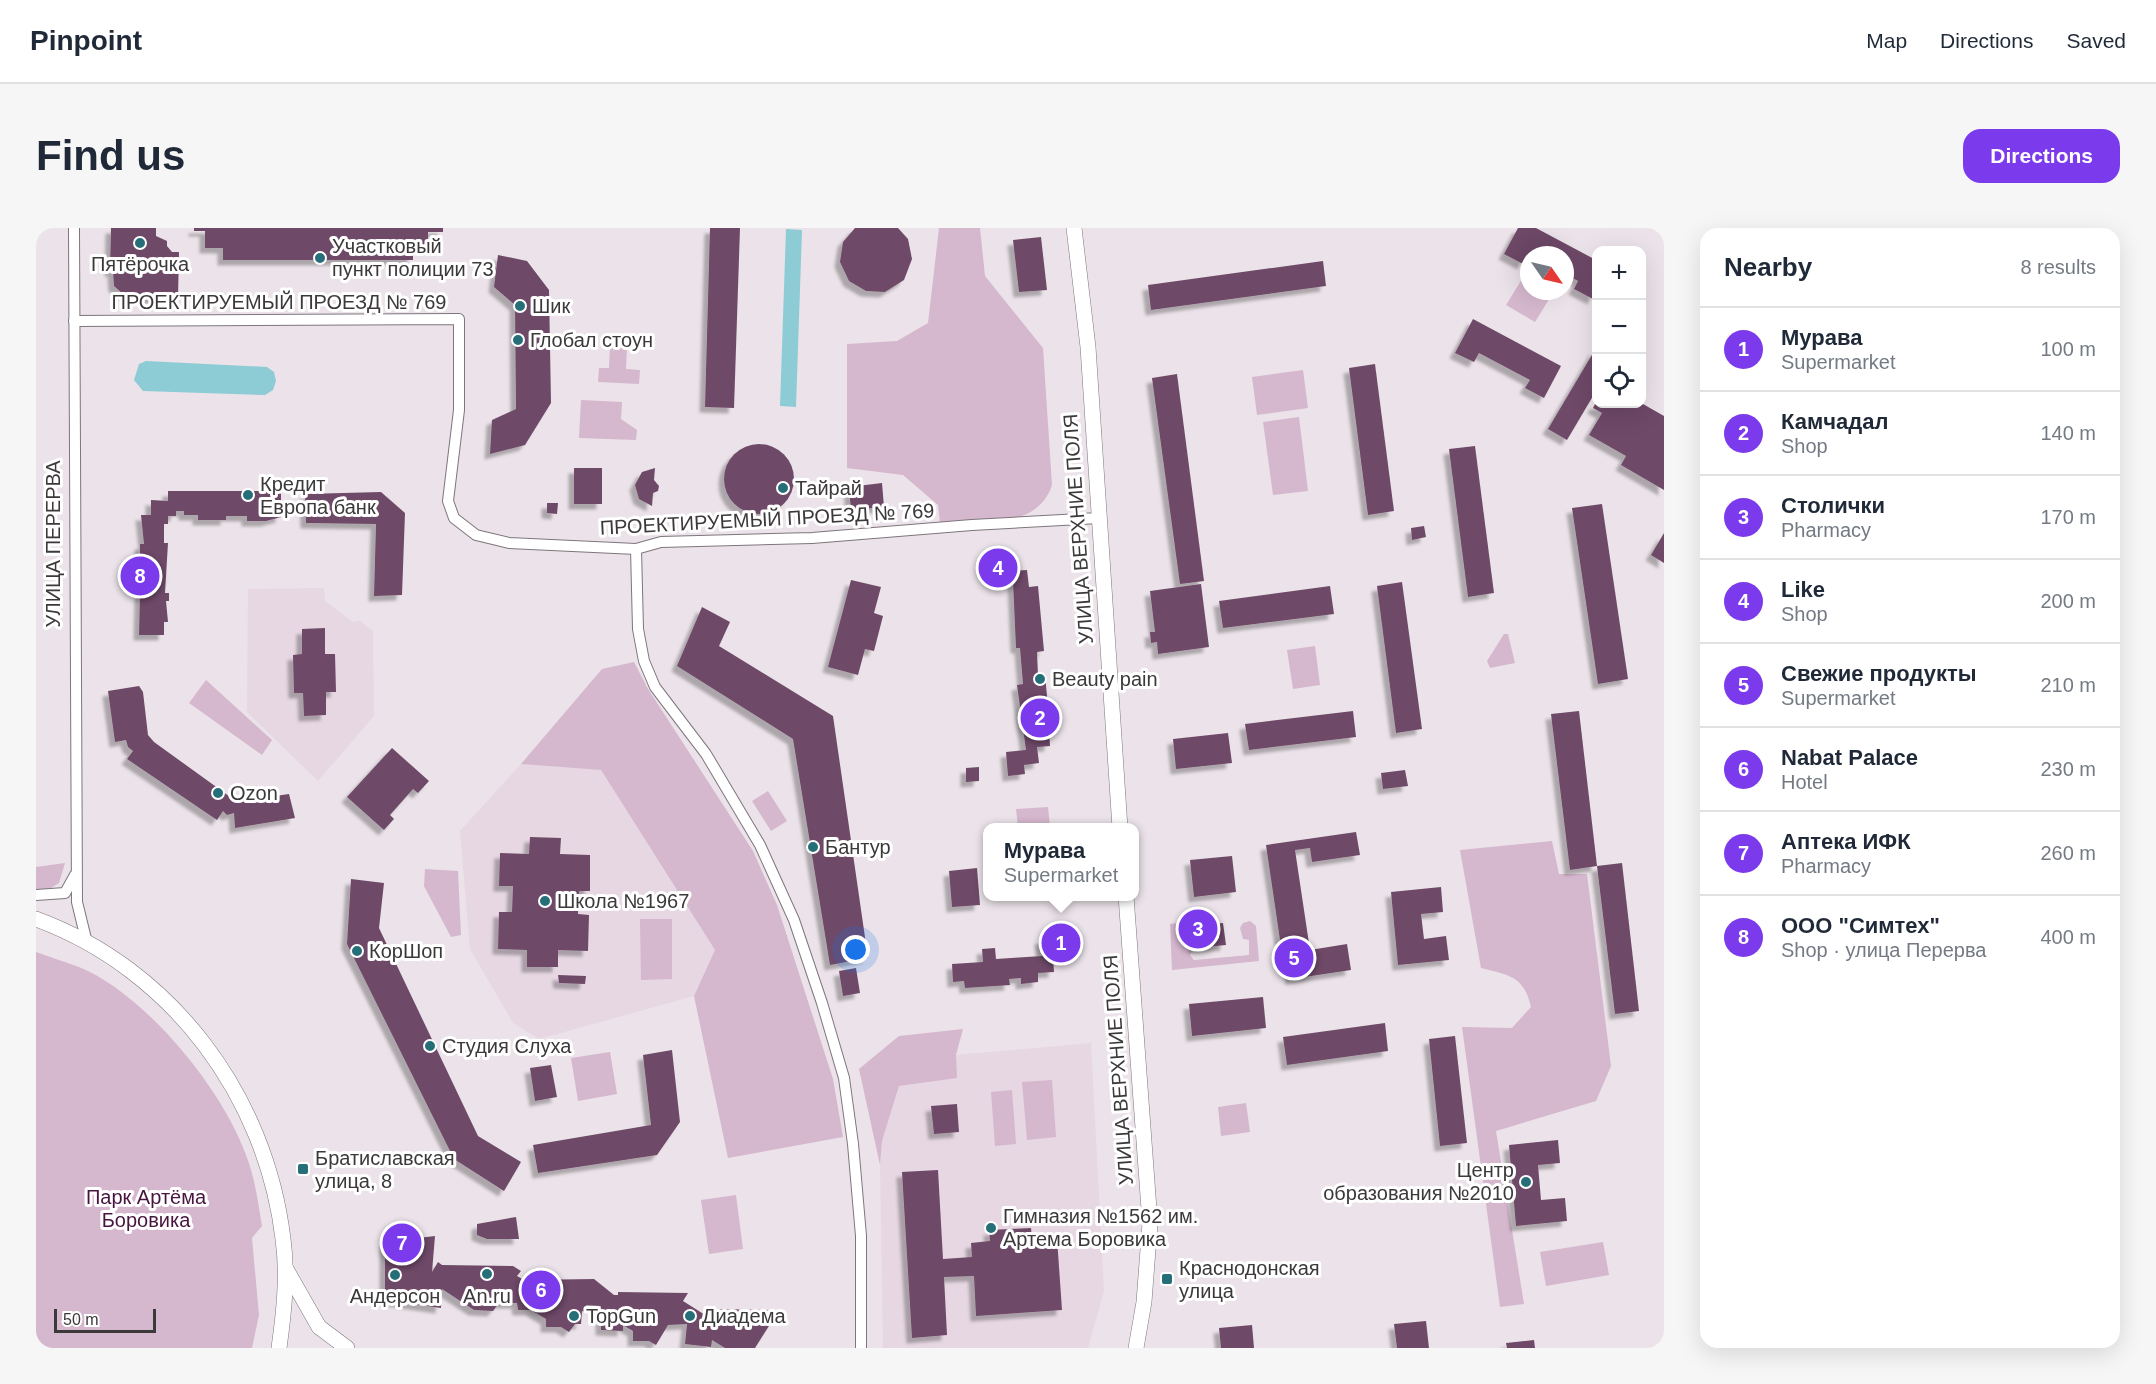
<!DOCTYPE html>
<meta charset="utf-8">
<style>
body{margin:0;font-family:Helvetica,sans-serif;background:#f6f6f7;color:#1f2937}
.controls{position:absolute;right:18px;top:18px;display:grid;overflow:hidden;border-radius:12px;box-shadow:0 6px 24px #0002}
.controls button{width:54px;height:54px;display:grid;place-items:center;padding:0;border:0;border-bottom:2px solid #e0e1e3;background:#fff;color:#1f2937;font:30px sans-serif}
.compass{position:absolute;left:1484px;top:18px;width:54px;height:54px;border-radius:50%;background:#fff;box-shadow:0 6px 24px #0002;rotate:124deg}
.scale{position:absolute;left:18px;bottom:15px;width:102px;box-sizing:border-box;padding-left:6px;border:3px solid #3c393b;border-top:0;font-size:16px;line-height:21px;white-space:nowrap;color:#3c393b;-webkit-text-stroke:4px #fff;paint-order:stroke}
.you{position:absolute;left:820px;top:722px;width:21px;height:21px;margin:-15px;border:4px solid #fff;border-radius:50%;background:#1a73e8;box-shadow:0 0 0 9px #1a73e833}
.badge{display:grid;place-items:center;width:39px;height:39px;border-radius:50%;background:#7c3aed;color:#fff;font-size:20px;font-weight:700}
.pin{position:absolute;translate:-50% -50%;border:3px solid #fff;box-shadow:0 2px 6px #0006}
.popup{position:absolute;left:947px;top:595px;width:156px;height:78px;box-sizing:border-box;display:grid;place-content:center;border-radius:12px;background:#fff;filter:drop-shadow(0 2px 4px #0005);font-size:20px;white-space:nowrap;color:#747a83}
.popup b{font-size:22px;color:#1f2937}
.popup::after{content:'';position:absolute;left:50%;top:100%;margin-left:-12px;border:12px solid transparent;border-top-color:#fff}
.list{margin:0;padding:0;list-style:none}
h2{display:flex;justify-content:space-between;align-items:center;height:78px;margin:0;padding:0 24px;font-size:26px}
h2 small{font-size:20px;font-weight:400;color:#747a83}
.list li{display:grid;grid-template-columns:39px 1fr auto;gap:18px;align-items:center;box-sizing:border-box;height:84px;padding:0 24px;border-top:2px solid #e0e1e3}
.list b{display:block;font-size:22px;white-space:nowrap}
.list p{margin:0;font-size:20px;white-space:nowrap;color:#747a83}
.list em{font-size:20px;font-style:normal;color:#747a83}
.icon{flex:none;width:33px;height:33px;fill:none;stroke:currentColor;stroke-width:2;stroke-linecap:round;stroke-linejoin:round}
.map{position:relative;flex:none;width:1628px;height:1120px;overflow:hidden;border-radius:18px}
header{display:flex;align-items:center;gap:36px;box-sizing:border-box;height:84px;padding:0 30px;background:#fff;border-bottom:2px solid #e0e1e3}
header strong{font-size:28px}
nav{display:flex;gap:33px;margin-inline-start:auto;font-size:21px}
.intro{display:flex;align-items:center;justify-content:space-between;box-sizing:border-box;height:144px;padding:0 36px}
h1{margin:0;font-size:42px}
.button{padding:15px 27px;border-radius:18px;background:#7c3aed;color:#fff;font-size:21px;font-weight:700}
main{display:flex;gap:36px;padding:0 36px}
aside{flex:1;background:#fff;border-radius:18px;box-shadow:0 6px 24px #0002}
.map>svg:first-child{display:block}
.built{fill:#e6d7e2}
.green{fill:#d5b7ce}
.water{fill:#8dcbd5}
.building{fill:#6e4a67;filter:url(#shadow)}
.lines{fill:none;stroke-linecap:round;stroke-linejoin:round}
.minor-casing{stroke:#7d767b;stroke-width:12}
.secondary-casing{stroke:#7d767b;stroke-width:16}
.minor{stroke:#fff;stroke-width:10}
.secondary{stroke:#fff;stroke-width:15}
.poi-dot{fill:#266f79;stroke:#fff;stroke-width:2}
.labels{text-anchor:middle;stroke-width:6;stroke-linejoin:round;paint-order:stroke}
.poi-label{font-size:20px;fill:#3c393b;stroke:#fff;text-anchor:start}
.street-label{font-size:20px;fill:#3c393b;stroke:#fff}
.park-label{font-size:20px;fill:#47153f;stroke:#fff}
</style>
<header>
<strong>Pinpoint</strong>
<nav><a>Map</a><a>Directions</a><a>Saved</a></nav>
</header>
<div class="intro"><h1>Find us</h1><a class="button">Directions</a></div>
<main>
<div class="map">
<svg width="1628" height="1120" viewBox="0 0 1628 1120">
<defs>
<filter id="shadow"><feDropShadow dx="-5.5" dy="5.5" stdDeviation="1.5" flood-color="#0004"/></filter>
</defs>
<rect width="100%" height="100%" fill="#ebe3e9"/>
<g class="built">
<polygon points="288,360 289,373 317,394 324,393 337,403 338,488 282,553 211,484 212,361"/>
<polygon points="485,536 565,542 679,722 658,768 503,811 477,795 434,721 424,603"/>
<polygon points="1055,815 1068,1063 1052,1120 847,1120 844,937 846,913 863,858 920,850 920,827"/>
</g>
<g class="green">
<path d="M 903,0 L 944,0 L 949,48 L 1007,120 L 1016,257 C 1001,303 942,293 904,295 L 902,277 L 867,247 L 811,240 L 811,116 L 861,113 L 892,95 Z"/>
<polygon points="1486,51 1493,55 1493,63 1507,63 1515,68 1499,94 1470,77"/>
<polygon points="574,118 591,119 590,141 604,142 603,156 562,154 563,140 573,140"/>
<polygon points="1267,142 1272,180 1221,187 1216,149"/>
<polygon points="545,172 586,174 585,191 601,202 600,212 543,210"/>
<polygon points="1263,189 1272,263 1237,267 1227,194"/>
<polygon points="1468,406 1472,406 1479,435 1454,440 1451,433"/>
<polygon points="1279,418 1284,457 1257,461 1251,422"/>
<polygon points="598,434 612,461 717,623 741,677 797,851 807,909 692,930 658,768 679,722 565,542 485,536 566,441"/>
<polygon points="170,452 236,512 226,527 153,475"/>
<polygon points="732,563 751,593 735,603 716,573"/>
<polygon points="1012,579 1014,599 982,599 980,581"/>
<path d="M 1516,613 L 1523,646 L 1551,646 L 1575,838 L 1560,873 L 1460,903 L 1488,1076 L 1464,1079 L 1426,799 L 1476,800 L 1495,779 C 1488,748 1473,747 1445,740 L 1424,622 Z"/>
<polygon points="29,635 23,655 7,665 0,665 0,639"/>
<polygon points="389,641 422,643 425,707 415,709 388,658"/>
<polygon points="604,691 636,691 636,751 605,752"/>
<path d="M 1214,693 L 1220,698 L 1223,733 L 1136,742 L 1134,696 L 1150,694 C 1159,703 1158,716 1154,727 L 1158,732 L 1213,727 L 1213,712 L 1207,711 L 1204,700 L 1207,695 Z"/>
<path d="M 0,724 C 14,729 29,734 43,739 C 109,766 186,860 210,927 C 219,950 222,974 226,998 L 216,1010 L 223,1087 L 216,1120 L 0,1120 Z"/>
<polygon points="927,801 920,827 921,850 863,858 846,913 844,937 823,841 863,808"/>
<polygon points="574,824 581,866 542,873 535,830"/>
<polygon points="1016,852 1020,909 991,912 986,854"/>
<polygon points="976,862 980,916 959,918 955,864"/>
<polygon points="1210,875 1214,904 1185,908 1182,879"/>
<polygon points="700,967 707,1021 673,1026 665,972"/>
<polygon points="1567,1014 1573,1047 1510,1058 1504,1024"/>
</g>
<g class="water">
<polygon points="750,1 766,2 760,179 744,178"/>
<polygon points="110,133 231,139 238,144 240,153 237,162 229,167 107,163 98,152 103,136"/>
</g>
<g class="building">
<polygon points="75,0 120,0 120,8 131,13 131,18 136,24 143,24 142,70 108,70 108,66 87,66 78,58 77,43 74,43"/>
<polygon points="158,0 407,0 407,4 392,4 392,20 377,20 377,32 187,32 187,20 169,20 169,3 158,3"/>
<polygon points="674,0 704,0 698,180 669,179"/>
<polygon points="819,0 862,0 872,11 876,31 868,52 849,64 830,63 813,53 804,34 807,14"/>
<polygon points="1482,0 1500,0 1560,32 1560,64 1557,71 1538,61 1542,53 1529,46 1529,27 1492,26 1487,36 1468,26"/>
<polygon points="1005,9 1011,62 983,64 977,12"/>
<polygon points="462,27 491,33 513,62 515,175 489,217 454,226 456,192 480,181 479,77 458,59"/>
<polygon points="1287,33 1290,58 1115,82 1112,57"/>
<polygon points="1437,91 1525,138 1508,170 1489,160 1494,152 1443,125 1438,134 1419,125"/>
<polygon points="1560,120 1560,163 1531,212 1512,201"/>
<polygon points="1339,136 1358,283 1332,287 1313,140"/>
<polygon points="1141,146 1168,353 1144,356 1116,150"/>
<polygon points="1559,176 1607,176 1628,188 1628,262 1585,237 1590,228 1553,207 1566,185 1557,180"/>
<circle cx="723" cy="251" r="35"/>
<polygon points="1439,218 1458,365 1432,369 1413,221"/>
<rect x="538" y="240" width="28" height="36"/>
<polygon points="619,240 618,252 623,258 622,263 617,265 616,278 603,271 599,257 606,244"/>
<polygon points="846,255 848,279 815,282 813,259"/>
<polygon points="132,263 245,263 245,289 230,293 211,293 211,288 190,288 190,292 162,292 162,287 148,287 148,283 140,283 140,288 132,288 132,296 128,296 128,315 132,315 129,365 133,365 133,373 130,373 132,394 128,394 128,407 103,407 104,365 106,365 106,352 104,352 104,316 108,316 105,287 115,287 115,272 132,273"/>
<polygon points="345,264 369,285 366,367 338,368 340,296 270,295 269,266"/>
<polygon points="511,275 522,275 521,286 511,285"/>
<polygon points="1566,276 1592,451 1562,456 1536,280"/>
<polygon points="1388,298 1390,309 1376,312 1375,300"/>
<polygon points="1628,305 1628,335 1615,327"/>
<polygon points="974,332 975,343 991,342 993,359 1002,358 1008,423 1001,424 1002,447 1009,446 1013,490 1004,491 1005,502 1013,501 1014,518 1001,519 1003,535 988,537 989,546 972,548 970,524 990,522 981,457 987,456 984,420 980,420 977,353 957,354 956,334"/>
<polygon points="815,352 845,359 838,385 847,388 838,423 829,421 822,447 792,439"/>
<polygon points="1366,354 1386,501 1360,505 1341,358"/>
<polygon points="1165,356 1173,419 1122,426 1121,414 1115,415 1114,404 1119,404 1114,363"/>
<polygon points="1294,358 1298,386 1187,400 1183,373"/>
<polygon points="666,379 694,394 683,418 797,488 832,730 794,737 757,511 641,438"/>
<polygon points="289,400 289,426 299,426 300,464 290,464 290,487 268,488 267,465 258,465 257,427 266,426 266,401"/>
<polygon points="103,458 107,464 112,507 118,514 197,571 205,573 253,566 259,590 199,600 198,585 191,587 187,583 181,592 91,531 97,523 92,519 90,512 79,514 72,463"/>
<polygon points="1317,483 1320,509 1213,522 1209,496"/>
<polygon points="1543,483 1561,638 1534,642 1515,486"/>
<polygon points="1192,505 1196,535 1140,541 1137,511"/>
<polygon points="356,520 393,553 382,565 377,561 354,587 358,591 348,602 311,569"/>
<polygon points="943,539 943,553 930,554 930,540"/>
<polygon points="1369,542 1372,558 1347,561 1345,545"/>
<polygon points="1320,604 1324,627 1276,634 1274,620 1259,622 1274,722 1311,716 1315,742 1255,751 1251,724 1264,722 1262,710 1244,712 1230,617"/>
<polygon points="494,609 525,610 524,626 554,627 554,663 543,663 542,686 553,687 552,723 522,722 522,739 491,739 491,722 462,721 463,684 476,684 477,658 463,658 464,625 493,626"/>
<polygon points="1196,628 1200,664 1158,669 1154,632"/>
<polygon points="1586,635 1603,783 1579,786 1561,638"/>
<polygon points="941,640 944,677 916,679 913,643"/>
<polygon points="315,651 348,655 343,700 442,908 485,934 468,963 418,931 311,716"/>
<polygon points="1405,659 1407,684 1385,686 1388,711 1410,708 1413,732 1362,737 1355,664"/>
<polygon points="1187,695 1190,717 1159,720 1157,698"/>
<polygon points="1026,709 1027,728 1017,729 1018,744 1002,745 1002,754 985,756 985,750 973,751 974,757 929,760 928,753 917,754 916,736 947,734 946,721 959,720 960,731 1006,728 1004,711"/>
<polygon points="820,740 824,765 807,768 803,743"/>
<polygon points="522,747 550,748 549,756 523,755"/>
<polygon points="1227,769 1230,800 1156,808 1153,776"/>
<polygon points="1349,795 1352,823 1251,837 1247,809"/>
<polygon points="1419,808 1431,915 1404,918 1393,811"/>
<polygon points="636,822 644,894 621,927 502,945 497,917 615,897 607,827"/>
<polygon points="515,837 521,869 499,873 494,840"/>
<polygon points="921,876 923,904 898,906 895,878"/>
<polygon points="1522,912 1524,935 1502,937 1505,972 1529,970 1531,993 1480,998 1473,917"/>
<polygon points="902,942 907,1031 936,1029 935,1015 954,1013 953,1002 995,1000 996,1012 1021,1010 1026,1082 940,1088 938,1048 908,1049 911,1107 876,1110 866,944"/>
<polygon points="480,989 483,1011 451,1011 441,1007 441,996"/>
<polygon points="399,1008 396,1044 402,1034 406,1037 477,1038 485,1043 481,1048 488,1052 558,1051 578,1067 582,1067 582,1064 652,1065 647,1073 666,1085 673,1086 673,1081 743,1082 719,1120 689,1120 676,1112 675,1119 649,1116 651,1096 632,1097 620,1117 613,1113 597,1113 597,1103 587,1097 587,1103 565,1102 565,1078 550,1077 550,1084 546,1083 545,1096 539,1096 533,1104 525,1099 510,1099 510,1091 495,1082 482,1082 481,1075 463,1075 457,1083 438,1082 406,1061 405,1080 349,1072 349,1014"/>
<polygon points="1390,1093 1393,1120 1361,1120 1358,1096"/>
<polygon points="1216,1097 1218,1120 1185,1120 1183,1100"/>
<polygon points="1498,1112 1499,1120 1471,1120 1470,1115"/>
</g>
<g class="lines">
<g class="minor-casing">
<g id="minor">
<polyline points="38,0 41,674 50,711"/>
<polyline points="38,93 423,91 423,182 412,273 418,290 440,307 473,315 600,321 625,314 776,310 936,297 1063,290"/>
<polyline points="600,321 602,401 608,433 619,459 670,526 724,617 758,692 786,775 808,850 817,916 825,1008 825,1120"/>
<polyline points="0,667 29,665 39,647"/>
</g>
</g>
<g class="secondary-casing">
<g id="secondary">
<polyline points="1038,0 1052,119 1084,600"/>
<polyline points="1090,668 1114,995 1108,1074 1100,1120"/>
<path d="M 0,691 C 136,741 230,868 247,1011 C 252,1047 248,1084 243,1120"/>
<polyline points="250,1041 283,1099 311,1120"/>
</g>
</g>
<use href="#minor" class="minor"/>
<use href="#secondary" class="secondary"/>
</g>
<g class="poi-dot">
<circle cx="104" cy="15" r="6"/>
<circle cx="284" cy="30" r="6"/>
<circle cx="484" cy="78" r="6"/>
<circle cx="482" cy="112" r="6"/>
<circle cx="747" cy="260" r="6"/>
<circle cx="212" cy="267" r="6"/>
<circle cx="1004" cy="451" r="6"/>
<circle cx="182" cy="565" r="6"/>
<circle cx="777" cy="619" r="6"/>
<circle cx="509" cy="673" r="6"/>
<circle cx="321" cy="723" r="6"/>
<circle cx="394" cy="818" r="6"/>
<rect x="261" y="935" width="12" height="12" rx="3"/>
<circle cx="1490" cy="954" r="6"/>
<circle cx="955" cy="1000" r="6"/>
<circle cx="451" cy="1046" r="6"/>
<circle cx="359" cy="1047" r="6"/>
<rect x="1125" y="1045" width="12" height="12" rx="3"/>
<circle cx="538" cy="1088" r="6"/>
<circle cx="654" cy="1088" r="6"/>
</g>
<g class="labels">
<g class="poi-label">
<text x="296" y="25">Участковый<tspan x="296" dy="23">пункт полиции 73</tspan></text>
<text x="104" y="43" text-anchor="middle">Пятёрочка</text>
<text x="496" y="85">Шик</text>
<text x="494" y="119">Глобал стоун</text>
<text x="224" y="263">Кредит<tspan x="224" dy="23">Европа банк</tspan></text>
<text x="759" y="267">Тайрай</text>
<text x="1016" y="458">Beauty pain</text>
<text x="194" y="572">Ozon</text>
<text x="789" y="626">Бантур</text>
<text x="521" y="680">Школа №1967</text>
<text x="333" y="730">КорШоп</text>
<text x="406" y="825">Студия Слуха</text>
<text x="279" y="937">Братиславская<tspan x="279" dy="23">улица, 8</tspan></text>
<text x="1478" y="949" text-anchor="end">Центр<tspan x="1478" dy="23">образования №2010</tspan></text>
<text x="967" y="995">Гимназия №1562 им.<tspan x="967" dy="23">Артема Боровика</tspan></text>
<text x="1143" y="1047">Краснодонская<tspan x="1143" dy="23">улица</tspan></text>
<text x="359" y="1075" text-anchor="middle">Андерсон</text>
<text x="451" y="1075" text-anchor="middle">An.ru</text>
<text x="550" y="1095">TopGun</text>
<text x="666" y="1095">Диадема</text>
</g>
<g class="street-label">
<text x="243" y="81">ПРОЕКТИРУЕМЫЙ ПРОЕЗД № 769</text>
<text transform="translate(731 291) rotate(-3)" y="7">ПРОЕКТИРУЕМЫЙ ПРОЕЗД № 769</text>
<text transform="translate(1042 301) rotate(-94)" y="7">УЛИЦА ВЕРХНИЕ ПОЛЯ</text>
<text transform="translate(17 316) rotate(-90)" y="7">УЛИЦА ПЕРЕРВА</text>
<text transform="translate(1082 842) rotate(-94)" y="7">УЛИЦА ВЕРХНИЕ ПОЛЯ</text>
</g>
<g class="park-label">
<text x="110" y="976">Парк Артёма<tspan x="110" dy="23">Боровика</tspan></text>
</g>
</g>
</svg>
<div class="controls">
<button>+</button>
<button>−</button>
<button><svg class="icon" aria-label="locate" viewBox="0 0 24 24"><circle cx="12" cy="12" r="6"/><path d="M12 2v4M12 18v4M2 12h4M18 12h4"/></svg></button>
</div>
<svg class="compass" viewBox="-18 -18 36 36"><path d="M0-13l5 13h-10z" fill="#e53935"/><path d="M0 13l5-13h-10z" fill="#747a83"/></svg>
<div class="scale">50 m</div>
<div class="you"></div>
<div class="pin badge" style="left:1025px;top:715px">1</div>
<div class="popup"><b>Мурава</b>Supermarket</div>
<div class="pin badge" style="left:1004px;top:490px">2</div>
<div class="pin badge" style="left:1162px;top:701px">3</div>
<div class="pin badge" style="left:962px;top:340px">4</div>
<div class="pin badge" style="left:1258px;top:730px">5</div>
<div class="pin badge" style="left:505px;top:1062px">6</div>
<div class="pin badge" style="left:366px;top:1015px">7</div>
<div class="pin badge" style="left:104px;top:348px">8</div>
</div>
<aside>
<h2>Nearby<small>8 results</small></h2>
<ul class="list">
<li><span class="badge">1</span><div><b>Мурава</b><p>Supermarket</p></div><em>100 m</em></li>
<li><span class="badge">2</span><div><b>Камчадал</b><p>Shop</p></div><em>140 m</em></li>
<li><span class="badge">3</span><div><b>Столички</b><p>Pharmacy</p></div><em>170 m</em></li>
<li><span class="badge">4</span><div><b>Like</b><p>Shop</p></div><em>200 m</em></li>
<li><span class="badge">5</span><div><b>Свежие продукты</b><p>Supermarket</p></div><em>210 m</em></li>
<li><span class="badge">6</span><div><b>Nabat Palace</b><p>Hotel</p></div><em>230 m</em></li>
<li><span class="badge">7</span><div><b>Аптека ИФК</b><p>Pharmacy</p></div><em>260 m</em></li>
<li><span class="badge">8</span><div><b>ООО &quot;Симтех&quot;</b><p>Shop · улица Перерва</p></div><em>400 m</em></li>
</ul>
</aside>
</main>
